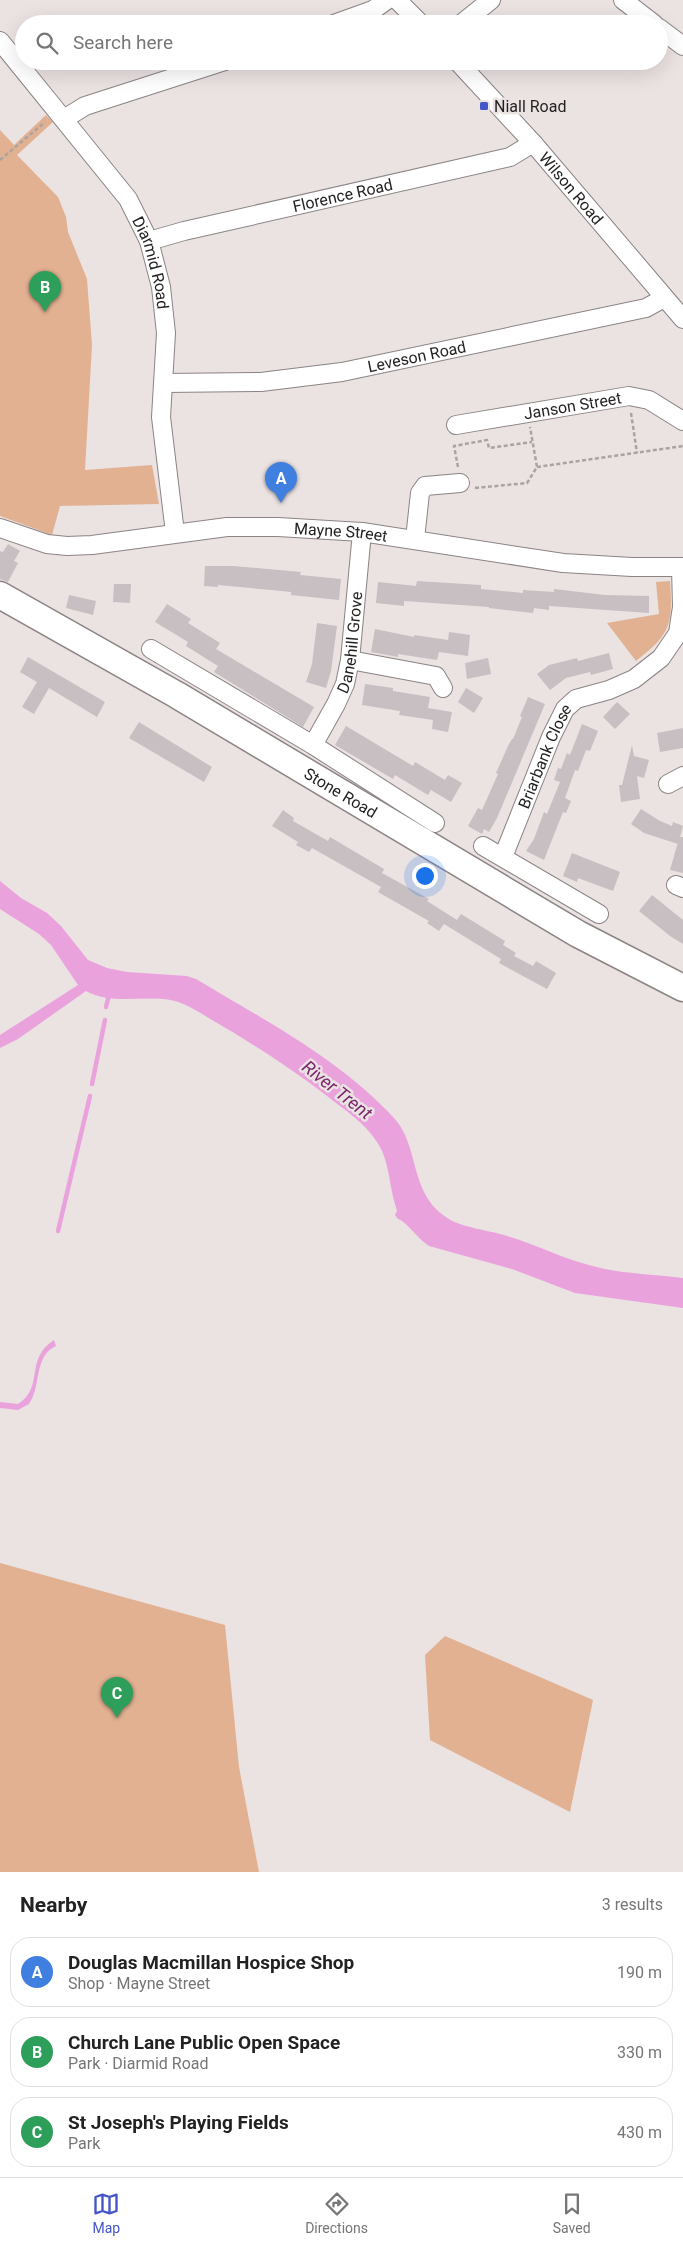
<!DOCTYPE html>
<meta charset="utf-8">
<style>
body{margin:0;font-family:Roboto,sans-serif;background:#f2f2f2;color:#222}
.you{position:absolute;left:424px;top:875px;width:18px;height:18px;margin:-12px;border:4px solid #fff;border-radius:50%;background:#1a73e8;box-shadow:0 0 0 8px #1a73e833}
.badge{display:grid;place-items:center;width:32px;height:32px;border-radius:50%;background:#4355c9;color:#fff;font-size:16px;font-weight:700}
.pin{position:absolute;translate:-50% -41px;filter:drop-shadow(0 1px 2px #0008)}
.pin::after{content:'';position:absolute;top:26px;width:18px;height:15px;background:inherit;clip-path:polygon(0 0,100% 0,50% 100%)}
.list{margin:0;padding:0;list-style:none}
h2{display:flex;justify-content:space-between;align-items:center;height:65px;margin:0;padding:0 20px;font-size:21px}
h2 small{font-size:16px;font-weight:400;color:#767676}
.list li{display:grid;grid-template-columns:32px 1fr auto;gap:15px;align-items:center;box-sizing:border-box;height:70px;margin:0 10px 10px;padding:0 10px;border:1px solid #e0e0e0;border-radius:20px}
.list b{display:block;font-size:19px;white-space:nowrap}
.list p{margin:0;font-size:16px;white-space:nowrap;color:#767676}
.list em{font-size:16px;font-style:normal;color:#767676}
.icon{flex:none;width:28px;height:28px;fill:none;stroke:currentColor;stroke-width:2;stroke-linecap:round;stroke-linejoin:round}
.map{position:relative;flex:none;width:683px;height:1872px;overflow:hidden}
.search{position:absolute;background:#fff;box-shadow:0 5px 20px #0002;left:15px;right:15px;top:15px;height:55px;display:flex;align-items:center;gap:12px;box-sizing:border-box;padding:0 18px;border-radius:28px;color:#767676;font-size:19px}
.sheet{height:305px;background:#fff}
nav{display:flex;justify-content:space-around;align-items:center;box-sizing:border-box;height:70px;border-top:1px solid #e0e0e0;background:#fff;font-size:14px;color:#767676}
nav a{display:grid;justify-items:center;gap:2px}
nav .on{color:#4355c9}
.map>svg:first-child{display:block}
.green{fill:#e1b191}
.water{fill:#eaa2dd}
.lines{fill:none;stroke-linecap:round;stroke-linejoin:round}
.stream{stroke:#eaa2dd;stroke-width:4.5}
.building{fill:#c7bfc2}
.minor-casing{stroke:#8c8384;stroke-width:20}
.highway-casing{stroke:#8c8384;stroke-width:29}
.path{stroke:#aaa3a3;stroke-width:2.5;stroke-dasharray:4 2.5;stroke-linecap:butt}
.minor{stroke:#fff;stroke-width:18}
.highway{stroke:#fff;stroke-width:26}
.poi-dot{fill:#4355c9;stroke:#ebe2e2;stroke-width:2}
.labels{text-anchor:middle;stroke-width:5;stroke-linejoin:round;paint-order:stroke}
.poi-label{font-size:16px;fill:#221f1f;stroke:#ebe2e2;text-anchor:start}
.street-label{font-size:16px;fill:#221f1f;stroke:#ebe2e2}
.water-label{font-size:18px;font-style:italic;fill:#78256d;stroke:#ebe2e2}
</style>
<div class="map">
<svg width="683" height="1872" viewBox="0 0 683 1872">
<rect width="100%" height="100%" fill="#ebe2e2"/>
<g class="green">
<polygon points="46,115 53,122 17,155 58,197 66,217 68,232 87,279 92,345 85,470 152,465 159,504 60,506 52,535 0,516 0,130 14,145"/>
<path d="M 670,581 C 673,624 671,634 636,661 L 607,623 L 659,614 L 656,582 Z"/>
<polygon points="0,1563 225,1625 239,1767 259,1872 0,1872"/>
<polygon points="445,1636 593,1700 570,1812 430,1740 425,1655"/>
</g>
<g class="water">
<path d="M 0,881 L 21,898 L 47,913 L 61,926 L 88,960 L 107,968 L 127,972 L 187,976 L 196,979 C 264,1020 340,1059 394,1118 C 421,1148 408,1194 449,1219 C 460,1227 492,1231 507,1236 C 535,1244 561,1258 589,1265 C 619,1274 652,1274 683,1278 L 683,1308 L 575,1293 L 512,1269 L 429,1246 C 418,1239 405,1220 398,1219 L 395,1215 L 397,1211 L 395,1204 C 389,1184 389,1159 377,1142 C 365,1123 345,1110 327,1096 C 290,1068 252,1043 212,1020 C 200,1013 189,1005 175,1001 C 147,994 112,1006 86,991 L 18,1039 L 0,1048 L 0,1035 L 78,985 L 51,945 L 39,934 L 0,909 Z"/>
<path d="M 54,1340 L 56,1346 C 33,1357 42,1385 29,1404 L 18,1410 L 0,1408 L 0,1402 L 18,1404 C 45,1387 24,1359 54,1340 Z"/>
</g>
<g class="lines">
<g class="stream">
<polyline points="106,1007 110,991"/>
<polyline points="92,1084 105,1020"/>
<polyline points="58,1231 90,1096"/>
</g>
</g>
<g class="building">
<polygon points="8,544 20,551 14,561 18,563 8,582 0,579 0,551 3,552"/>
<polygon points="205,566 233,566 301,572 300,575 341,579 339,600 291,595 291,592 271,590 218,585 218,587 204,586"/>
<polygon points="417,581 481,585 481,589 523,593 523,590 554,592 554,589 605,595 649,596 649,613 549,606 549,610 534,608 533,613 489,608 489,607 404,601 404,606 376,603 378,582 416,586"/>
<polygon points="114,584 131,584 130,603 113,602"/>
<polygon points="69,595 96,601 93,615 66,608"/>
<polygon points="167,604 191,619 188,623 220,643 216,649 314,707 303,727 214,672 218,666 186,646 188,642 155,622"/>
<polygon points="317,623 337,626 331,671 326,688 306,682 312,664"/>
<polygon points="375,629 414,637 414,635 448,640 449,632 470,635 468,656 439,652 437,660 398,654 398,657 371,652"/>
<polygon points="609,653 613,669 591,675 590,672 566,678 550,690 537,674 549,665 577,658 578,661"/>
<polygon points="28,657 105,702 97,717 49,688 34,714 22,707 37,682 20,672"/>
<polygon points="488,658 491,674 467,679 465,663"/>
<polygon points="365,684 393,688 393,691 430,697 428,708 452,712 448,732 432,729 433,720 399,715 400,711 362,705"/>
<polygon points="466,688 483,698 474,713 458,702"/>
<polygon points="528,697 545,704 497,818 489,832 484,829 482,834 468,826 478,808 482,810 498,774 496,773 508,746 512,739 513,739 522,717 520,716"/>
<polygon points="617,702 630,714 615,729 603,717"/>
<polygon points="139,722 212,767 204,782 129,738"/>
<polygon points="582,724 598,731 590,751 586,750 578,771 575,770 565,798 571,801 566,813 563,812 544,860 526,851 534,839 544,812 547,814 560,782 554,780 558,768 561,769 567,753 570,755"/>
<polygon points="346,726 413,766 415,762 445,780 448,775 462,783 451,802 431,790 428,795 395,775 393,779 335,745"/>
<polygon points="683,728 683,748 660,752 657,733"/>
<polygon points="632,745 634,756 649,760 644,778 637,776 640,799 621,802 619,785 622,785"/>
<polygon points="641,809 660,821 672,826 673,822 683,826 680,837 683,837 683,873 670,870 678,842 678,844 644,833 631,824"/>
<polygon points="283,810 294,818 293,821 328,841 330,837 384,869 382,873 429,899 427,901 457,920 461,914 505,941 503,945 516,953 514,956 533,966 536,961 556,973 547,989 499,963 501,959 444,924 439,931 427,923 429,921 378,892 381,887 312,848 309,852 296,845 298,842 272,826"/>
<polygon points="572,853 620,872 613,891 578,878 577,882 563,876"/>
<polygon points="652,895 683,920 683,944 670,936 639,911"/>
</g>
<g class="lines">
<g class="minor-casing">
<g id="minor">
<polyline points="397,0 421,24"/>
<polyline points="623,0 654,24"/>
<polyline points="334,24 373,10 387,0"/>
<polyline points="461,24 491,0"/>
<polyline points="659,28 683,46"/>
<path id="s1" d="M 0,41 L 128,199 L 149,241 L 161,287 L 166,333 L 161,417 L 175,533"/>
<path id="s2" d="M 457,61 L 533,143 L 683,319"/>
<polyline points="64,119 85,106 225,61"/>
<path id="s3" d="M 149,241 L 184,231 L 510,157 L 533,143"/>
<path id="s4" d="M 164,383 L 261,382 L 342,372 L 646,308 L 664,298"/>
<path id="s5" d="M 456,425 L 629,396 L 649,400 L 683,421"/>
<path id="s6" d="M 0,528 L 47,544 L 67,546 L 92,545 L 227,527 L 278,527 L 362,532 L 563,563 L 632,567 L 683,567"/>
<polyline points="415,539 420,493 425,486 460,483"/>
<polyline points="151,649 313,745 435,823"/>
<polyline points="350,660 436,676 443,688"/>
<path id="s7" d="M 313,745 L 336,704 L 345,684 L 350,660 L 362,532"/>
<polyline points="668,784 683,776"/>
<polyline points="483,846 599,914"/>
<path id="s8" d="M 503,857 L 551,737 L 565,709 L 576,699 L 609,690 L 634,679 L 661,658 L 678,633 L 682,607 L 681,567"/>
<polyline points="676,885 683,888"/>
</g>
</g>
<g class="highway-casing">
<g id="highway">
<path id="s9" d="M 0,595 L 177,695 L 578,934 L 683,988"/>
</g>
</g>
<g class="path">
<polyline points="0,160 45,122"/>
<polyline points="631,413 637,453"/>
<polyline points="458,467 454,446 487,440 489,448 532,442"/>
<polyline points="537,467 683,446"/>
<polyline points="475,488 527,483 537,467 530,427"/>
</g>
<use href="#minor" class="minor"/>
<use href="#highway" class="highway"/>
</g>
<rect class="poi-dot" x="479" y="101" width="10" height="10" rx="2.5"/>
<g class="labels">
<g class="poi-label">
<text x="494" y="112">Niall Road</text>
</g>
<g class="street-label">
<text dy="6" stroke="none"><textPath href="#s2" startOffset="171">Wilson Road</textPath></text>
<text dy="6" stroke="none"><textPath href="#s3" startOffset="199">Florence Road</textPath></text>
<text dy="6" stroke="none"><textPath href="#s1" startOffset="272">Diarmid Road</textPath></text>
<text dy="6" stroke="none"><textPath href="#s4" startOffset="255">Leveson Road</textPath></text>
<text dy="6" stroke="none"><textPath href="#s5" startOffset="118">Janson Street</textPath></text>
<text dy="6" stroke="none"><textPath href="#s6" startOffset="345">Mayne Street</textPath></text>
<text dy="6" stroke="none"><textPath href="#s7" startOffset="111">Danehill Grove</textPath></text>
<text dy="6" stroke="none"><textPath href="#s8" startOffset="109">Briarbank Close</textPath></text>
<text dy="6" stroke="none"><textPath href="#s9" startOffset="394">Stone Road</textPath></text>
</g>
<g class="water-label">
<text transform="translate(337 1090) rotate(38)" y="6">River Trent</text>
</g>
</g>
</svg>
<div class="you"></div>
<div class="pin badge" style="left:281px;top:503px;background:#3f7fe0">A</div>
<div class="pin badge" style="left:45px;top:312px;background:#2e9e5b">B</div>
<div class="pin badge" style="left:117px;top:1718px;background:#2e9e5b">C</div>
<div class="search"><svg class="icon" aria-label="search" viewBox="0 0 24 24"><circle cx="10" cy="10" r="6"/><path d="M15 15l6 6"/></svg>Search here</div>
</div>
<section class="sheet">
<h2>Nearby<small>3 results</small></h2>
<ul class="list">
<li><span class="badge" style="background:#3f7fe0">A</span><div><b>Douglas Macmillan Hospice Shop</b><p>Shop · Mayne Street</p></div><em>190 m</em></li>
<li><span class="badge" style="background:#2e9e5b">B</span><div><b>Church Lane Public Open Space</b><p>Park · Diarmid Road</p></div><em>330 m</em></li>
<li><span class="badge" style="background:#2e9e5b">C</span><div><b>St Joseph's Playing Fields</b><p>Park</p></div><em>430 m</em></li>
</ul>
</section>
<nav>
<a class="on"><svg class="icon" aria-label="map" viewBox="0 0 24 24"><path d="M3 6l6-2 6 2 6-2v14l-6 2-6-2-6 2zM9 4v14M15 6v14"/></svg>Map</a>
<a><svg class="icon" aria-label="directions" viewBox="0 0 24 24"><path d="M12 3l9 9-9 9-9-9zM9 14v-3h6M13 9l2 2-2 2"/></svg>Directions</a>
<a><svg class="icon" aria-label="saved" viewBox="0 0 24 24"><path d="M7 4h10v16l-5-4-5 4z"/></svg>Saved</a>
</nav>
